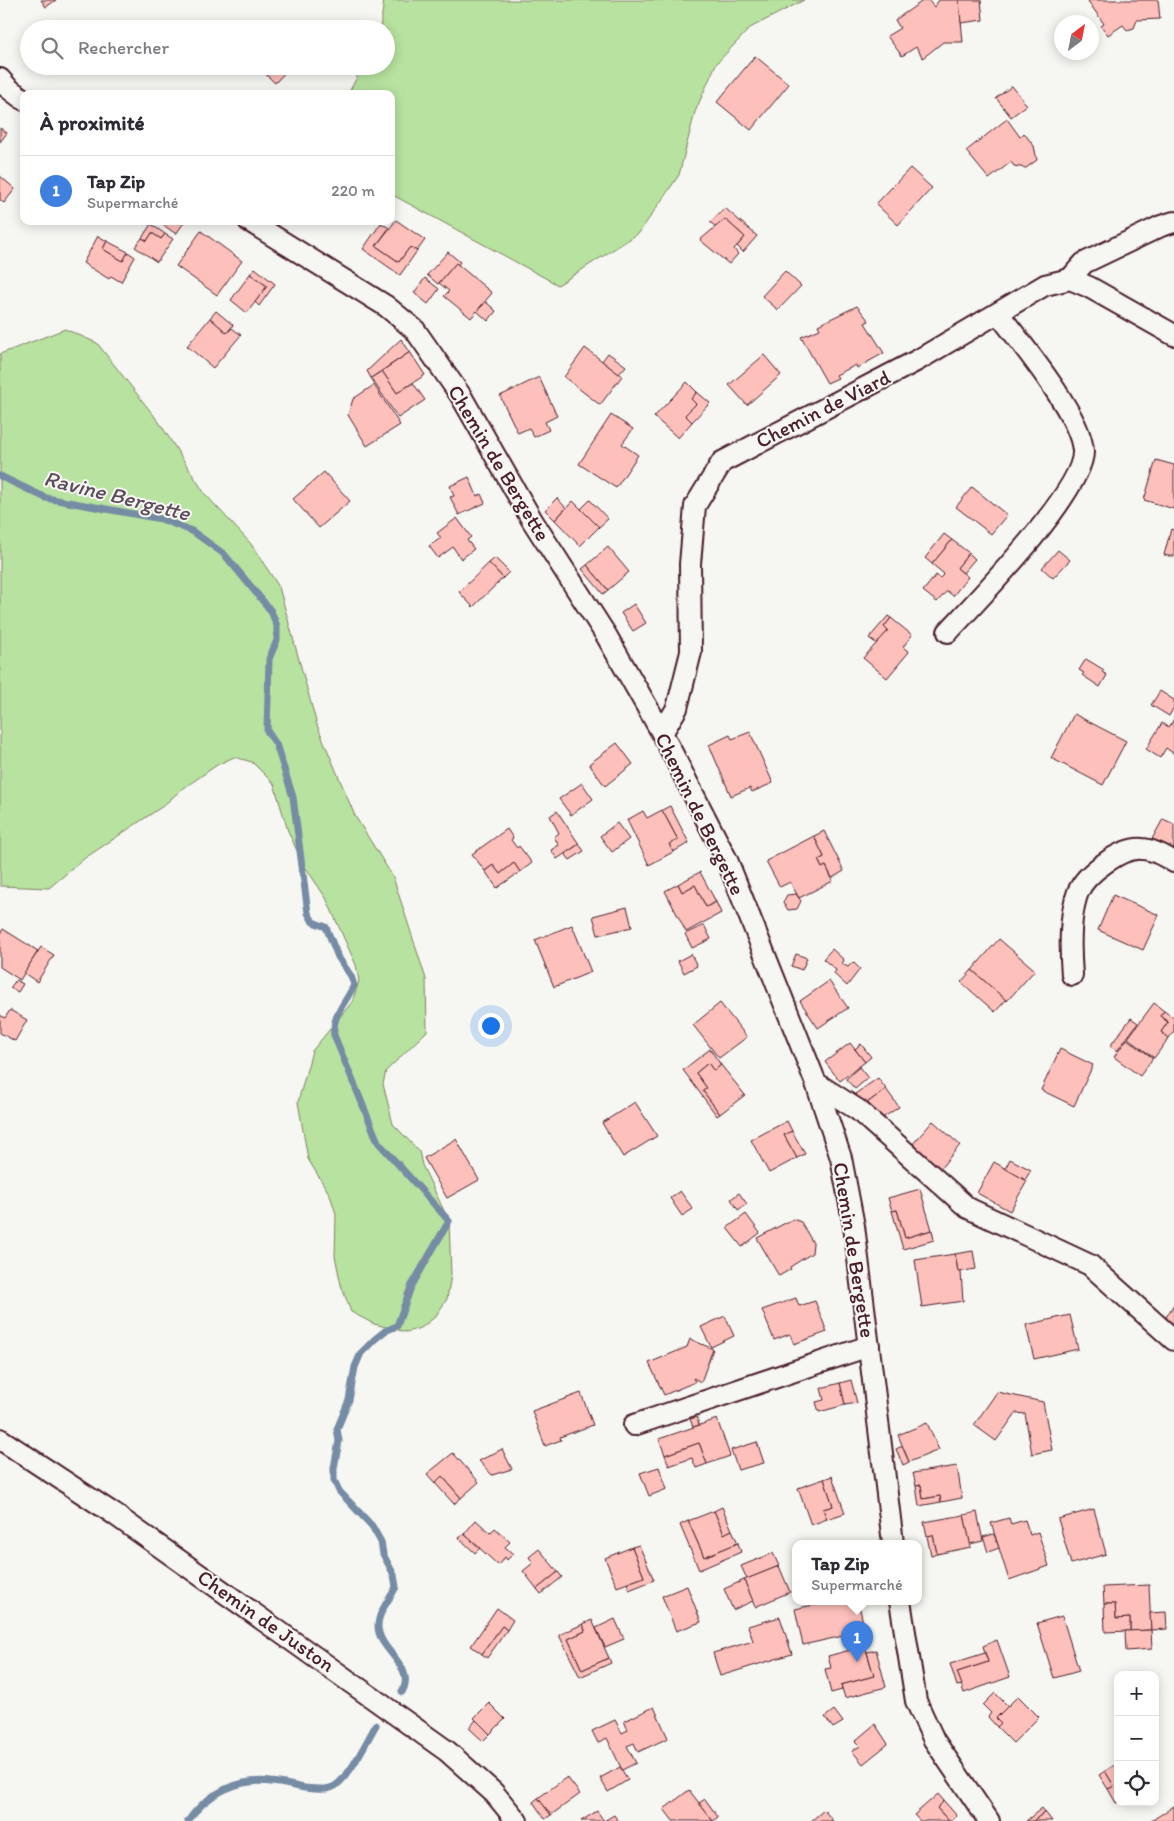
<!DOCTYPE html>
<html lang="fr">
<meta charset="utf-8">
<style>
body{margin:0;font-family:Itim,sans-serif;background:#f7f7f7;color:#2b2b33}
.controls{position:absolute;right:15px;bottom:15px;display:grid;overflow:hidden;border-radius:10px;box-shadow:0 2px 12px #0003}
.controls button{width:45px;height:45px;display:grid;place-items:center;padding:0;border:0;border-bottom:1px solid #e1e1e2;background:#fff;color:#2b2b33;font:25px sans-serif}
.compass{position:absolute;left:1054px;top:15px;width:45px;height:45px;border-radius:50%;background:#fff;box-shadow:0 2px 12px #0003;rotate:32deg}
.you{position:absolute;left:490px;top:1025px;width:18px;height:18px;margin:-12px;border:4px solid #fff;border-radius:50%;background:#1a73e8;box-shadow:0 0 0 8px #1a73e833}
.badge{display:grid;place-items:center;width:32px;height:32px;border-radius:50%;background:#c8321e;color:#fff;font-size:16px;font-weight:700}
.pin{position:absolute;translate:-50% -41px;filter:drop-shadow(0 1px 2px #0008)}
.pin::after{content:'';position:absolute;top:26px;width:18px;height:15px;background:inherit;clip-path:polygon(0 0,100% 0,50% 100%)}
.popup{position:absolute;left:792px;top:1540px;width:130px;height:65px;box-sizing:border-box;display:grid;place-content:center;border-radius:10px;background:#fff;filter:drop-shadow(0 1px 4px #0005);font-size:16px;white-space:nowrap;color:#7c7c81}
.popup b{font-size:19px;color:#2b2b33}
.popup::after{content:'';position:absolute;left:50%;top:100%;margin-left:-10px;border:10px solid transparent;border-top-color:#fff}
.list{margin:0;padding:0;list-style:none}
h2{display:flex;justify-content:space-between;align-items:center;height:65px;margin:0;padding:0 20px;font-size:21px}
h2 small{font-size:16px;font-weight:400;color:#7c7c81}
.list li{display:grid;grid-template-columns:32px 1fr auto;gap:15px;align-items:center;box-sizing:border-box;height:70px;padding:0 20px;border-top:1px solid #e1e1e2}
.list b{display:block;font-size:19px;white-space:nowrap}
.list p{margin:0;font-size:16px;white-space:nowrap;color:#7c7c81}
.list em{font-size:16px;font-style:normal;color:#7c7c81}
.icon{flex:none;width:28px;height:28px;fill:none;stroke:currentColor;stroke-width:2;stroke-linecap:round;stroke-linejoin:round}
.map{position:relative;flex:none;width:1174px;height:1821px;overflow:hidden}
.search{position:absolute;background:#fff;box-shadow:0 2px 12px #0003;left:20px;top:20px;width:375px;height:55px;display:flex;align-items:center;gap:12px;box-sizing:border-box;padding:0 18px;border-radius:28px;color:#7c7c81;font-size:19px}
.panel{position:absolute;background:#fff;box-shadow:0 2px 12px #0003;left:20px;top:90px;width:375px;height:135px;border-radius:10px}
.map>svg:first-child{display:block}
.green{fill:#b7e29f;stroke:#808065}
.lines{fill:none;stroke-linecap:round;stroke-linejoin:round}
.stream{stroke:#768ba4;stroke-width:7}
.building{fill:#fdc0bb;stroke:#4a1f2b}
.street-casing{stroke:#4a1f2b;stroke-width:24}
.street{stroke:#f6f6f2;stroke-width:20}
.labels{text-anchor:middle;stroke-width:4;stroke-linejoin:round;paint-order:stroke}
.street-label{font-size:21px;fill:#4a1f2b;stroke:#f6f6f2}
.water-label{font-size:22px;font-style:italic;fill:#5c4c5d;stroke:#f6f6f2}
</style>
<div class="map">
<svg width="1174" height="1821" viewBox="0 0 1174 1821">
<rect width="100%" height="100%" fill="#f6f6f2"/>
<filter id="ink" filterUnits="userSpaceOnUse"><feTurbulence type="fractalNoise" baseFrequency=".02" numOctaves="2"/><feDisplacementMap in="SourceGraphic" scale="10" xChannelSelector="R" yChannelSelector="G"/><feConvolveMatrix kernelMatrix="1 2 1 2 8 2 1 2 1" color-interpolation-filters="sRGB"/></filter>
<g filter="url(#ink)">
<g class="green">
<polygon points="384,0 804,0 750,28 716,64 695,112 679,175 639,233 558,285 391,194 391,94 348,94 363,66 386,66 386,29 380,29"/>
<polygon points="65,329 97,343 159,422 205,494 251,544 279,587 317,725 355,816 393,877 426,979 427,1031 386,1071 383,1084 393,1124 419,1151 422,1165 449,1221 451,1275 447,1299 435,1317 421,1328 406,1332 374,1324 351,1312 341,1285 335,1256 336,1214 330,1195 308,1159 298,1102 312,1051 352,1002 359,981 356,965 326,898 303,864 288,831 274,784 252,762 234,757 217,765 181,790 163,806 85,858 49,888 0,886 0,354"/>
</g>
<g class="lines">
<g class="stream">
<path d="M 0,476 L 46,498 L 161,519 L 192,531 L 224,554 L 271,611 L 277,626 L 277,640 L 269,659 L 267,731 L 276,744 L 293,797 L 308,913 L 313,922 L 326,927 L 338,957 L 351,976 L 354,985 C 346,1003 332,1014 334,1035 L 378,1142 L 449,1221 L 411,1287 L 397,1326 L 385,1331 L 375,1339 L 361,1353 L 355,1367 L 349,1400 L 337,1429 L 339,1441 L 334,1468 L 334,1480 L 339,1491 L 372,1526 L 381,1542 L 383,1554 L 394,1575 L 396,1587 C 390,1599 378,1612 378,1626 C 378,1651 417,1666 402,1692"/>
<path d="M 188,1821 C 206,1794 238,1778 271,1782 C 282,1783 294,1786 305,1788 C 314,1789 327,1791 335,1786 C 351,1775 366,1742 376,1725"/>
</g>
</g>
<g class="building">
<polygon points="41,0 56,0 46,7"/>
<polygon points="924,0 928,0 934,7 939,0 959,0 963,42 943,42 923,58 916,47 902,56 887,36 900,28 895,20"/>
<polygon points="959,0 981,0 983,20 961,23"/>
<polygon points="1089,0 1158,0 1160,19 1137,20 1134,28 1127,30 1123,25 1108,35 1101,26 1104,24 1088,1"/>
<polygon points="755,56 789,84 751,130 717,102"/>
<polygon points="257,66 291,66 275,83"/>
<polygon points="1012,86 1027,105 1011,117 996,98"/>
<polygon points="1007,119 1020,137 1024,133 1034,146 1037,160 1026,168 1014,166 1011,162 989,179 966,151"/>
<polygon points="0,128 7,133 0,142"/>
<polygon points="910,168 932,188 898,225 876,204"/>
<polygon points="0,176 15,189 4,203 0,200"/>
<polygon points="725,208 757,236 743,252 737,246 745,237 725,219 717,228 710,222"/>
<polygon points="725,219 745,237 734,249 738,254 729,264 700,240"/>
<polygon points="396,220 425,240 417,251 410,247 399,262 376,246"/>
<polygon points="158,221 185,221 176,234"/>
<polygon points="381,223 389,228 376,246 399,262 410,247 417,251 400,275 363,249"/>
<polygon points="151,224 165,234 161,239 152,233 147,241 142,238"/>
<polygon points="201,231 242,261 217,295 176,266"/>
<polygon points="152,233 161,239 165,234 173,239 157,262 135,247 142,238 147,241"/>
<polygon points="98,236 107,241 103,249 123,261 128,252 135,257 121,282 111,276 109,279 83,263"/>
<polygon points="107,241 128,252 123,261 103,249"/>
<polygon points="448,252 460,262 458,265 456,263 438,284 427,275"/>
<polygon points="456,263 492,293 471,318 444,296 449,291 439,283"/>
<polygon points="255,268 275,284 259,306 255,302 267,286 250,274"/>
<polygon points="785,271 801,286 778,310 762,296"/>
<polygon points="250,274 267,286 247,313 231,300"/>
<polygon points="425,278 439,289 428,304 414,293"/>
<polygon points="486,302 496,311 488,321 477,311"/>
<polygon points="857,306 869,321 865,323 884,353 857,368 856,365 836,375 838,378 827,383 801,337 820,329 818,325"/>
<polygon points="216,311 233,325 227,333 210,318"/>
<polygon points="210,318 227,333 232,328 241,335 213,368 187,346"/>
<polygon points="401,339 410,352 371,378 367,371"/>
<polygon points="585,348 622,376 600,405 564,377"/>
<polygon points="410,352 425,375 397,393 382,371"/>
<polygon points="608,353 626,366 619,374 602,361"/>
<polygon points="764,355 781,375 747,405 729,385"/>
<polygon points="382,371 397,393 413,383 425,400 398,418 371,378"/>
<polygon points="539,377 557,416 545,422 549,430 534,437 529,428 518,433 500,396"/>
<polygon points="687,382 697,392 691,399 696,404 685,415 692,422 678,438 654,417"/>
<polygon points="374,385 400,425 367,446 348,415 353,399"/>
<polygon points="697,392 710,403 692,422 685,415 696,404 691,399"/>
<polygon points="611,415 633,429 622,444 638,455 616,488 579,464"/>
<polygon points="1156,460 1174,465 1174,509 1144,500"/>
<polygon points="324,472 350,501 319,528 293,499"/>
<polygon points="469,477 477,496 481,494 485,503 459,515 450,497 454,496 450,486"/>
<polygon points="972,487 1007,515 991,534 956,507"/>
<polygon points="557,498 566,508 555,520 545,510"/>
<polygon points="590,500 608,519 599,527 581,509"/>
<polygon points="573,501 599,527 580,546 555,520"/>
<polygon points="457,518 471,537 467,540 474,549 461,559 453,547 438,558 429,546 441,538 437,533"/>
<polygon points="1171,529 1174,530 1174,557 1164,555"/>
<polygon points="944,534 952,540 932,564 925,558"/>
<polygon points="952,540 969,553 957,568 968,577 953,596 947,591 937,602 923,591 936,575 940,578 944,574 932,564"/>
<polygon points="608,547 629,572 608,590 587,565"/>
<polygon points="1058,550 1070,560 1053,578 1042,568"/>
<polygon points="969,553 975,559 963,573 957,568"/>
<polygon points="495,558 509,572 503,578 489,563"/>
<polygon points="489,563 503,578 473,607 459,592"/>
<polygon points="587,565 608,590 603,594 582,569"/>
<polygon points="634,604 646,623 633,631 621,613"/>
<polygon points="888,616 891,618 884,627 888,631 877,644 869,638"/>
<polygon points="891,618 912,635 903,647 909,652 887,678 863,658 888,631 884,627"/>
<polygon points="1086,659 1104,670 1102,672 1107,675 1100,687 1082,675 1084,673 1079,670"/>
<polygon points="1160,691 1174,700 1174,707 1169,716 1151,705"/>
<polygon points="1074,714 1126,741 1103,785 1051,758"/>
<polygon points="1174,719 1174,754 1166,748 1160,758 1146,749 1162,723 1169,727"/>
<polygon points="750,732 773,783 752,792 750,788 731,796 709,745 730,735 732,739"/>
<polygon points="617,743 633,764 605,786 589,764"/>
<polygon points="582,783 593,799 571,815 559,799"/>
<polygon points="670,806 689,843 673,852 669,844 678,840 662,810"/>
<polygon points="662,810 678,840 669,844 673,852 649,865 627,820 643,811 647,818"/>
<polygon points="557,811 579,844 557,859 551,850 559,845 554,837 559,833 550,816"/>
<polygon points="1163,819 1174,824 1174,851 1152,839"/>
<polygon points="617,823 629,839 612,852 600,836"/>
<polygon points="507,829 513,838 511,840 517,848 519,846 532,863 520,872 514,863 500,874 493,865 485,871 472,854"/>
<polygon points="824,831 844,871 832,878 826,866 822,868 818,860 824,857 814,836"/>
<polygon points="814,836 824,857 818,860 822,868 826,866 833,881 799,898 790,882 780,887 766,861"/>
<polygon points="579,844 584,851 570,860 565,854"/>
<polygon points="514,863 520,872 497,888 485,871 493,865 500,874"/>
<polygon points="700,872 716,902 706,907 695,885 682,892 678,884"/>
<polygon points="678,884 682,892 695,885 706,907 716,902 721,913 686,932 665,891"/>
<polygon points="796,894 801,901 797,909 788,910 783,902 787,895"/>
<polygon points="1113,895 1159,915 1143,950 1098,930"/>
<polygon points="627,907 632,927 598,935 593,916"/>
<polygon points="572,925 591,972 554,987 535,940"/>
<polygon points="704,925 711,939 692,948 685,934"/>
<polygon points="3,929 38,951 20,980 0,967 0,934"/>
<polygon points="999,939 1035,970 1007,1001 972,970"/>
<polygon points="41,947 54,955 37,982 24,973"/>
<polygon points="832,949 844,960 842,964 848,967 853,962 860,969 847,986 834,974 836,970 823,959"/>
<polygon points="691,954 697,966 684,973 678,961"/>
<polygon points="796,954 807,958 802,970 791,966"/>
<polygon points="972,970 1006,1000 995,1012 961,982"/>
<polygon points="16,980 23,984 18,992 10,988"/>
<polygon points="829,981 848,1008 818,1028 800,1001"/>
<polygon points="720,1003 747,1037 719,1058 693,1025"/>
<polygon points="1154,1003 1164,1011 1160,1016 1168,1022 1161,1032 1169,1038 1154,1058 1128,1038"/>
<polygon points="10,1010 27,1020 15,1041 0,1033 0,1015 5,1018"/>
<polygon points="1164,1011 1174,1018 1174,1031 1169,1038 1161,1032 1168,1022 1160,1016"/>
<polygon points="1131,1018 1138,1023 1117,1051 1110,1046"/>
<polygon points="1127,1039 1153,1058 1140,1076 1114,1057"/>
<polygon points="850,1043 865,1062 840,1081 825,1062"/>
<polygon points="861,1044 871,1057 865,1062 855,1049"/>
<polygon points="710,1049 721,1065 714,1071 708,1063 696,1073 707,1088 703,1091 720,1114 717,1116 683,1070"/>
<polygon points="1060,1049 1093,1065 1074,1106 1041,1090"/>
<polygon points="708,1063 714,1071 721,1065 745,1095 720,1114 703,1091 707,1088 696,1073"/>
<polygon points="859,1067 868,1078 855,1089 846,1079"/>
<polygon points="878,1078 886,1089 863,1106 855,1094"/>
<polygon points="886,1089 899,1107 878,1121 863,1106"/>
<polygon points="635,1102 657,1136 623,1157 602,1123"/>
<polygon points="787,1121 792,1131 784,1135 797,1158 769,1173 751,1140"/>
<polygon points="933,1121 960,1145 939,1170 911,1146"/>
<polygon points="792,1131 805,1154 797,1158 784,1135"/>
<polygon points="456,1139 479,1180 447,1198 424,1158"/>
<polygon points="1010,1159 1031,1170 1025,1180 1005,1169"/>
<polygon points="994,1162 1027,1181 1010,1211 977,1193"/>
<polygon points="920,1189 932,1230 905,1238 897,1210 892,1211 888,1198"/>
<polygon points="680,1191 693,1209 682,1216 670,1198"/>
<polygon points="739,1193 747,1204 738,1210 731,1199"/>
<polygon points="897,1210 905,1238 932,1230 934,1240 903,1249 892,1211"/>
<polygon points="746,1214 760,1233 742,1247 727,1228"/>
<polygon points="793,1219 801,1222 813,1243 812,1253 790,1267 791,1269 779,1276 757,1238"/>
<polygon points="973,1251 976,1269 958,1272 955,1254"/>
<polygon points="955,1254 958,1272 961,1272 963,1301 922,1307 915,1260"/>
<polygon points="796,1298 799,1306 815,1301 827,1332 794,1344 790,1334 774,1340 762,1310"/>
<polygon points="1174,1304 1174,1331 1162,1324"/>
<polygon points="1070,1315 1078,1349 1034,1359 1026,1325"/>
<polygon points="725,1316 734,1336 711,1347 701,1327"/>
<polygon points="690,1339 713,1349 701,1382 693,1378 695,1382 664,1395 649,1363 687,1347"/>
<polygon points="851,1380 857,1403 845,1405 840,1383"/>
<polygon points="840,1383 845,1405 819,1412 816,1402 824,1400 821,1388"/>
<polygon points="997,1392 1043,1402 1052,1450 1032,1454 1025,1414 1016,1413 996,1441 974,1425"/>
<polygon points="581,1393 593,1425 560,1437 561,1440 545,1446 532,1411"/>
<polygon points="697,1417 699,1425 693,1427 690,1419"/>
<polygon points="717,1419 730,1456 707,1464 699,1443 665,1455 659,1439"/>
<polygon points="927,1423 939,1450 909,1462 898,1435"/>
<polygon points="757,1442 764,1463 738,1470 731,1450"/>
<polygon points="699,1443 707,1464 696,1468 692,1458 669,1466 665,1455"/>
<polygon points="902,1446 909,1462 903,1465 896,1449"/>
<polygon points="502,1449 512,1469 492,1475 479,1461"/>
<polygon points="453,1453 479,1482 461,1498 442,1476 435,1483 427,1474"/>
<polygon points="957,1466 962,1498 941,1502 940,1496 923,1499 921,1485 916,1486 913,1473"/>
<polygon points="659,1467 667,1489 649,1496 640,1473"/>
<polygon points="442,1476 461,1498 454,1504 435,1483"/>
<polygon points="832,1476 845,1513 827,1519 823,1509 833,1506 824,1479"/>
<polygon points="824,1479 833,1506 823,1509 827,1519 811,1525 798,1488"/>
<polygon points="921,1485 923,1499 940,1496 941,1502 919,1506 916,1486"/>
<polygon points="722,1507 732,1530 724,1534 714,1511"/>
<polygon points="1094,1509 1106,1554 1071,1564 1058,1519"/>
<polygon points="714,1511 724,1534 732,1530 738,1543 704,1557 688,1521"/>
<polygon points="977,1512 983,1541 970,1544 964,1515"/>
<polygon points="964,1515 971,1547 937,1554 933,1535 927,1536 924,1522"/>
<polygon points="1009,1518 1011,1524 1025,1520 1030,1535 1038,1532 1049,1566 1009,1580 991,1523"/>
<polygon points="476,1520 490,1533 495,1528 510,1542 505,1547 513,1554 507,1560 505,1557 498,1565 464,1534"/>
<polygon points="688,1521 704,1557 738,1543 741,1552 699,1570 680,1525"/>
<polygon points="464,1534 480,1548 475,1553 459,1538"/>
<polygon points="994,1534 999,1548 988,1552 983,1537"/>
<polygon points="933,1535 937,1554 931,1555 927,1536"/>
<polygon points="639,1545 654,1580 629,1590 627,1583 644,1577 632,1547"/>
<polygon points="632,1547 644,1577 617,1587 605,1558"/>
<polygon points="539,1549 558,1572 537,1589 523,1571 533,1563 529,1557"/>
<polygon points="773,1553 779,1566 747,1579 741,1566"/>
<polygon points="779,1566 790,1592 755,1607 744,1580"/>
<polygon points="558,1572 562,1577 541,1594 537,1589"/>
<polygon points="744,1580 753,1601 733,1610 724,1589"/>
<polygon points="1149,1585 1151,1630 1130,1631 1130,1618 1116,1619 1115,1604 1104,1604 1103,1587"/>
<polygon points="687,1586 701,1622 676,1631 662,1596"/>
<polygon points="831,1601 858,1601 865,1631 803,1645 795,1609"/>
<polygon points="1104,1604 1115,1604 1116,1619 1130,1618 1130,1631 1105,1632"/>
<polygon points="497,1608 513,1620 507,1630 502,1626 482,1654 471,1646"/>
<polygon points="1166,1612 1167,1629 1151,1630 1150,1613"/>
<polygon points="1062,1616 1079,1671 1054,1678 1037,1623"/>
<polygon points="780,1617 792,1654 720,1676 713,1653 753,1641 748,1626"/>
<polygon points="615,1619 624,1639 605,1647 596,1628"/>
<polygon points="592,1620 609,1658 582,1670 568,1639 585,1631 583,1624"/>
<polygon points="583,1624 585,1631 568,1639 582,1670 609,1658 611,1663 580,1677 559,1635"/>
<polygon points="502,1626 507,1630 487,1658 482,1654"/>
<polygon points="1151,1630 1152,1649 1126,1651 1125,1631"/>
<polygon points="997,1640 1010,1677 964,1693 957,1672 988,1662 983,1646"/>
<polygon points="865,1646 874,1676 841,1685 842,1690 831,1693 825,1669 831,1668 828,1656"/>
<polygon points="876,1650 886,1687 845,1698 841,1685 874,1676 867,1652"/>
<polygon points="985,1653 988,1662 957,1672 962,1685 957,1686 950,1664"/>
<polygon points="995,1693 1008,1706 996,1718 1001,1723 997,1727 988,1717 991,1713 983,1705"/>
<polygon points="1018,1696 1039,1717 1013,1743 997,1727 1001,1723 996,1718"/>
<polygon points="489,1703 505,1719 490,1734 474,1718"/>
<polygon points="654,1707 668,1738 638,1752 634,1743 627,1746 636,1763 622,1770 607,1738 598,1743 592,1731 615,1720 622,1733 628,1730 624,1721"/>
<polygon points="834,1710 843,1722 833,1728 825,1717"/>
<polygon points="476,1720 490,1734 483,1741 469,1728"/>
<polygon points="875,1724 888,1744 863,1764 852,1751 860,1746 855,1741"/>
<polygon points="1118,1763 1118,1802 1116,1803 1108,1789 1114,1786 1105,1771"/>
<polygon points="620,1767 628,1780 608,1792 600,1778"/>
<polygon points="1105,1771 1114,1786 1108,1789 1099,1775"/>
<polygon points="567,1777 580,1794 551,1815 538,1798"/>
<polygon points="689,1790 699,1803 713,1821 673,1821 664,1809"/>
<polygon points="938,1794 944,1801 937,1808 949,1821 920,1821 914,1815"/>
<polygon points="538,1798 551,1815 545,1819 533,1802"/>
<polygon points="705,1799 718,1817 713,1821 699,1803"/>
<polygon points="944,1801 957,1816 952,1821 949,1821 937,1808"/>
<polygon points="1174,1806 1174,1821 1151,1821"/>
<polygon points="1042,1808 1045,1812 1033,1821 1026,1821"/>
<polygon points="824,1810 833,1821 811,1821"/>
<polygon points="597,1811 604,1821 581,1821"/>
<polygon points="1045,1812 1052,1821 1033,1821"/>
<polygon points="614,1815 618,1821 604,1821"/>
</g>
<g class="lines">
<g class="street-casing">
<g id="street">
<polyline points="0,79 8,88 24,100"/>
<polyline points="249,221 386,306 415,330 461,396 532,520 606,635 662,733 727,860 816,1083 841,1158 854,1226 893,1543"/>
<polyline points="1070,279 1084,263 1161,226 1174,222"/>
<path d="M 948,632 C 977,601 1085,489 1083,451 C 1081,415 1021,343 998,313"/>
<polyline points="662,733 677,708 691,652 690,564 695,506 722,462 918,360 1045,285 1070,279 1089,287 1174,335"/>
<path d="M 1072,975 C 1070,950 1069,916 1078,892 C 1086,873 1122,847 1142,849 C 1152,849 1166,857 1174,862"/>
<polyline points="816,1083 858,1110 968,1208 1090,1265 1174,1340"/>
<polyline points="634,1425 869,1346"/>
<polyline points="0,1439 114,1514 447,1751 494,1793 517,1821"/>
<polyline points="900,1601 916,1701 934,1740 989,1821"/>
</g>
</g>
<use href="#street" class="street"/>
</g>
</g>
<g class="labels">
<g class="street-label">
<text transform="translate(823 409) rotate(-27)" y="7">Chemin de Viard</text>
<text transform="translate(499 463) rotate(59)" y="7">Chemin de Bergette</text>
<text transform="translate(700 814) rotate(64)" y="7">Chemin de Bergette</text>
<text transform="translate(854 1250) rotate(81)" y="7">Chemin de Bergette</text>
<text transform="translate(266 1621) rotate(35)" y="7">Chemin de Juston</text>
</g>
<g class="water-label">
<text transform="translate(117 495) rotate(14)" y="8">Ravine Bergette</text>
</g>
</g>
</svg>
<div class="controls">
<button>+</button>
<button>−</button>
<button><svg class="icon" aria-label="locate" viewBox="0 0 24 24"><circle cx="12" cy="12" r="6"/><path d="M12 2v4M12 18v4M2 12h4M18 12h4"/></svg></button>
</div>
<svg class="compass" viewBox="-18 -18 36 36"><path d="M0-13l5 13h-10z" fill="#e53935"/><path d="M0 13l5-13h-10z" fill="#7c7c81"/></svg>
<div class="you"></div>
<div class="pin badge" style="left:857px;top:1662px;background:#3f7fe0">1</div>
<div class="popup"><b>Tap Zip</b>Supermarché</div>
<div class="search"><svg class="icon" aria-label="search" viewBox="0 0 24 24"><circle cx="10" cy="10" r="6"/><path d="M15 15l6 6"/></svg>Rechercher</div>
<section class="panel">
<h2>À proximité<small></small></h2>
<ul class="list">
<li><span class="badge" style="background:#3f7fe0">1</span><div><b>Tap Zip</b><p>Supermarché</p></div><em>220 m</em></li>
</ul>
</section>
</div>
